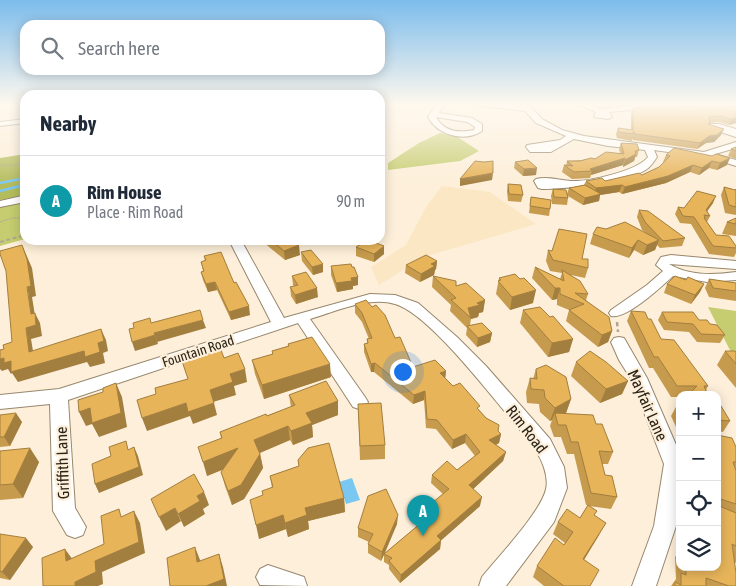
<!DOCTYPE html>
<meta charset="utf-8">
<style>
body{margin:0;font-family:"Asap Condensed",sans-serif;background:#f6f6f7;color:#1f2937}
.controls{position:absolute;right:15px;bottom:15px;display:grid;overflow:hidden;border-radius:10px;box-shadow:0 2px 12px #0003}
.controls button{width:45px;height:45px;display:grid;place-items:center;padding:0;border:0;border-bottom:1px solid #e0e1e3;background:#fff;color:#1f2937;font:25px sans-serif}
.you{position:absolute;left:402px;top:371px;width:18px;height:18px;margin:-12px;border:4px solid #fff;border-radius:50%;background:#1a73e8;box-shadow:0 0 0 8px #1a73e833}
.badge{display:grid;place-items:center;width:32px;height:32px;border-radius:50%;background:#b34bae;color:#fff;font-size:16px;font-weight:700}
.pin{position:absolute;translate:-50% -41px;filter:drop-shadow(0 1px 2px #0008)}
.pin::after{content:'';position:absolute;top:26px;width:18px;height:15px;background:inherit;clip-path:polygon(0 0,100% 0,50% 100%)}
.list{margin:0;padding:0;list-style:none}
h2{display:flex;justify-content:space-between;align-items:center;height:65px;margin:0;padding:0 20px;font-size:21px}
h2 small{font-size:16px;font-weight:400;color:#747a83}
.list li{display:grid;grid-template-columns:32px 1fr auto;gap:15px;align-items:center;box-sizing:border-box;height:90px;padding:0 20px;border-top:1px solid #e0e1e3}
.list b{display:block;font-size:19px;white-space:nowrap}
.list p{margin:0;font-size:16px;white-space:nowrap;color:#747a83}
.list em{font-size:16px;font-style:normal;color:#747a83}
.icon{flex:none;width:28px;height:28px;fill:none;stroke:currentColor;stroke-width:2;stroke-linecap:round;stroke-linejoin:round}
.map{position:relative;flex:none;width:736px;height:586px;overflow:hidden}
.search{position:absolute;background:#fff;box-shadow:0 2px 12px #0003;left:20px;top:20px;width:365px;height:55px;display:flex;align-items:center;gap:12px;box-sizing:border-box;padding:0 18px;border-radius:15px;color:#747a83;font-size:19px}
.panel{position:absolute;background:#fff;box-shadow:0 2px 12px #0003;left:20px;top:90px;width:365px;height:155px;border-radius:15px}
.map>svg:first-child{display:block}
.built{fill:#fce7c4}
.green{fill:#c5cd70}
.forest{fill:#b4bc5b}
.water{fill:#7ac7f2}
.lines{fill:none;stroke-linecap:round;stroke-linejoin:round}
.stream{stroke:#7ac7f2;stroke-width:2.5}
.minor-casing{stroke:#97876d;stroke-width:2}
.path-far2{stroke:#b1a694;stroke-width:1;stroke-dasharray:2 1;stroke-linecap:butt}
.path-far1{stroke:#b1a694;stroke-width:2;stroke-dasharray:4 2.5;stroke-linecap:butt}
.path{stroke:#b1a694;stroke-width:2.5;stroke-dasharray:4.5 3;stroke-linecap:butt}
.minor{fill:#fff;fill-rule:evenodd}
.wall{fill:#c79b4d}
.shaded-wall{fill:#a27e3f}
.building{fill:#e7b45a;stroke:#a27e3f}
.labels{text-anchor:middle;stroke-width:4.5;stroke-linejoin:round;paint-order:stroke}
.street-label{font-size:14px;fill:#2a2419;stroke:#fdefd9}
.near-street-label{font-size:16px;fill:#2a2419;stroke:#fdefd9}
</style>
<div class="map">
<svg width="736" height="586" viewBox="0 0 736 586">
<rect width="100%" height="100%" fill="#fdefd9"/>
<polygon class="built" points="442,186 490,192 536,224 424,257 379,285 371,267 406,245 426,207"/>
<g class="green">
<polygon points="440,133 456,136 479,151 460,161 388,170 388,163 419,143"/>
<polygon points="25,195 25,239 0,246 0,200"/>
<polygon points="708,307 736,311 736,358 734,358"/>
</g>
<polygon class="forest" points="25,154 25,195 0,200 0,158"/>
<polygon class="water" points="352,478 360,500 346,504 339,482"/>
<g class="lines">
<g class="stream">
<polyline points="0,183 25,178"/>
<polyline points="0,191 20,186 25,182"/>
</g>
<g class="minor-casing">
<g id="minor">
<path d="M 437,104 L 444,104 L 439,113 L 472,118 L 482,124 L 482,131 C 465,143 437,135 428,117 ZM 436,117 L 467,122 L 475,127 L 474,130 C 459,133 444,132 436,117 Z"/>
<path d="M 462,104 L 522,106 L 521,104 L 528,104 L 542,119 L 562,130 L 584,136 L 704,152 L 736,142 L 736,148 L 715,154 L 736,160 L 736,166 L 711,158 L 654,150 L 657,157 C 654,161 651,166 647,169 C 627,183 567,189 542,189 L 538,188 L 534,181 L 536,179 C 548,176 558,180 571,181 C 589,182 637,171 648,157 L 645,150 L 608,146 L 574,139 L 551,152 L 530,152 L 526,147 L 527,145 L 560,140 L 566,136 L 536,123 L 525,111 Z"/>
<polygon points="577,104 588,104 601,109 645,104 632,110 609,112 612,117 608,119 594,117 596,112"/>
<path d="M 661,104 L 688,104 C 682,108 667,108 661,104 Z"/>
<polygon points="25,119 25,123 0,126 0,122"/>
<polygon points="708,124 719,124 736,129 736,137 708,128"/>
<polygon points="22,196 25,197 25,204 20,203 0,207 0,201"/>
<path d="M 229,240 L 241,240 L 284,318 L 370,294 L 395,295 L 418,303 L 457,337 L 486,366 L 550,439 L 564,467 L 567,488 L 554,522 L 506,586 L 479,586 L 482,577 C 498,557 541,512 546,489 C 549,477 542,459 535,450 C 527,437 516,426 507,414 C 484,387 427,313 395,304 C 368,296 335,312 310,319 L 365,397 L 368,402 L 365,407 L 359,409 L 353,407 L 298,323 L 68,400 L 75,508 L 86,527 L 83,535 L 75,538 L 67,535 L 53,511 L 50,404 L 0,409 L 0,395 L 59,389 L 271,322 Z"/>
<path d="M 671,255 L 736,261 L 736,269 L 669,264 C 689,276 713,275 736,272 L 736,280 L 707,282 L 673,276 C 661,287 626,320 611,316 L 609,313 L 611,310 L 647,285 L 663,271 L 656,265 L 661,257 Z"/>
<polygon points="619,337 624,338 647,378 680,454 680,497 676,526 656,586 632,586 654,526 664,464 631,379 619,360 611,342 614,338"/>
<polygon points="268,565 304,577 307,586 260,585 256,577 260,569"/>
</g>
</g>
<g class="path-far2">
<polyline points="0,166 25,164"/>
<polyline points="0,222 12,218 25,218"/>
</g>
<polyline class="path-far1" points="0,242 25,235"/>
<polyline class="path" points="617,322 618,332"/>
<use href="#minor" class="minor"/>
</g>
<g class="wall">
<polygon points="723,104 736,123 729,125 719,122 710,123 709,125 724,129 721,135 714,142 706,143 697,149 633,140 632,139 632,141 617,138 616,134 618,128 631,130 631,114 633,108 693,107 693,106"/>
<polygon points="621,143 639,150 637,157 635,157 634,161 623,167 623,165 591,175 590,178 572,179 562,172 564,165 566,166 567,161 595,159 620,153 619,149"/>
<polygon points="736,147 736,159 728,156 731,149"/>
<polygon points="674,148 727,165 717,170 709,168 699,175 690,172 666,183 622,194 619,192 600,195 599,201 583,205 568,196 568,198 567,205 552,204 551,196 553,189 567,194 569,188 584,185 586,181 605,181 642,175 659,167 665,162 663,162 666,155"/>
<polygon points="515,162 536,175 523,176 514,168"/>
<polygon points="508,184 523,195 521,202 508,201 507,191"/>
<polygon points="724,187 735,190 736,189 736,215 725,213 721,195"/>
<polygon points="531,197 550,209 549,216 529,213"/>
<polygon points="713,203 707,211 710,216 707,222 716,235 736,246 736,253 734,257 709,254 691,224 680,223 675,214 678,207 684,208"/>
<polygon points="639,210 685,238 682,246 660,248 657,245 655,250 643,255 634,250 629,258 590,244 593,234 606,229 646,233 642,230 637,217"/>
<polygon points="736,218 736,236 722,234 727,222"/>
<polygon points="258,240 292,240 300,255 285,260 263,242 259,242"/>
<polygon points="356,247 384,254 374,262 356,256"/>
<polygon points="548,250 582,259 588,268 585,278 571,275 588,294 586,300 612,331 608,342 598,347 566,321 569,310 557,305 557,299 552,300 532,278 535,267 560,279 562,273 550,271 546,261"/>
<polygon points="301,252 323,272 313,275 302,261"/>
<polygon points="204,256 234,283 250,315 231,320 217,290 208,292 203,280 201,272 203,271 201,262 205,261"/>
<polygon points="437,261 436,269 435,270 434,275 420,282 405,273 406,265"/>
<polygon points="331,266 352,267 358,277 358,285 353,286 353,289 337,292 331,275"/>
<polygon points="292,276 318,297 296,304 291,296 290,287 294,286 293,285"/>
<polygon points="433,276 485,300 483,312 479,313 478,317 471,319 470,325 492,333 490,342 477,347 466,335 467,328 450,311 451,305 432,287"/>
<polygon points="499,278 533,303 510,310 496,294"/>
<polygon points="709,279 736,283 736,301 709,297 705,288"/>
<polygon points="686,280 704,284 700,292 691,304 664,293 667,284"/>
<polygon points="355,304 395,338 413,367 446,371 445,378 479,410 501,434 499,443 496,445 506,452 503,461 473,489 480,506 441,540 440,549 400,583 389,569 389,565 384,562 384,555 381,561 368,553 368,544 369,542 358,537 358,528 397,524 385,553 422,522 420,521 421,512 443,494 431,483 432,475 457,470 475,456 465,443 452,449 436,429 426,428 424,400 413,404 374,372 371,372 364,352 364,344 367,343 367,339 369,339 362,322 355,313"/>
<polygon points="523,310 550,317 573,339 569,352 548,357 520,323"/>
<polygon points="631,311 648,319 661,339 708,386 706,390 708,395 680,395 680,397 671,397 653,368 649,368 627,321"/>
<polygon points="662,312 699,320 710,324 725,335 720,343 697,342 689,332 664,330 658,320"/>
<polygon points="288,344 331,377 264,399 255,374 252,360 273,354 272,351 288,346"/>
<polygon points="725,351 736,352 736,388 717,365"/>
<polygon points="576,362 628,381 622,394 600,403 571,376"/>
<polygon points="536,369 571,399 566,413 565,414 596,424 613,452 608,464 602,464 605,475 617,497 611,509 589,506 597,511 594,515 599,535 584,560 590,586 544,586 533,577 537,566 564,545 565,543 553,534 558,522 580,518 588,505 586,505 574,454 567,454 561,437 554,437 550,426 552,420 550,421 540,412 539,404 527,403 526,392 530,378 533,379"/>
<polygon points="289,395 338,401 338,415 312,425 313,437 293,445 290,440 260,453 263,468 244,499 232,505 225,486 221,472 223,469 207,476 221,438 220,432 291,407"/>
<polygon points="680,403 680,429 677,429 671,416 677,405"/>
<polygon points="358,404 385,445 385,459 360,460"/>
<polygon points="717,406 730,421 723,432 717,431"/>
<polygon points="0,415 22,422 10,446 0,447"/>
<polygon points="717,435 736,447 736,563 734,562 736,586 671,586 676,579 675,557 680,551 680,567 717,567"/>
<polygon points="0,451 39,462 23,498 0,500"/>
<polygon points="298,460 344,498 345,512 308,521 309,529 288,537 286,529 259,539 263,495 272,488 270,476 299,466"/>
<polygon points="0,534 33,547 10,580 0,578"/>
</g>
<g class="shaded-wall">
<polygon points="736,118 736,123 729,125 731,119"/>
<polygon points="724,129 721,135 714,142 706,143 697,149 700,143 709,136"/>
<polygon points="636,154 634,161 623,167 625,160"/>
<polygon points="625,158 623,165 591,175 592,171 590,169"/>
<polygon points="730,158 727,165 717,170 720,163"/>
<polygon points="712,161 709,168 699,175 702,168"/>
<polygon points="693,165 690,172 666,183 622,194 625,187"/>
<polygon points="537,168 536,175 523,176 524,169"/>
<polygon points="493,173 492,180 460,186 460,179"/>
<polygon points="622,185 619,192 600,195 599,201 583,205 585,198 594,195 596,188"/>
<polygon points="716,196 713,203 703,217 706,210"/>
<polygon points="638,240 634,250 629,258 632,248"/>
<polygon points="659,240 655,250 643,255 647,245"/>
<polygon points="22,245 32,268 36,296 32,297 36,322 35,313 40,323 42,336 31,339 35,363 29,352 26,328 31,314"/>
<polygon points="299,245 300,255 285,260 284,251"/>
<polygon points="384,246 384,254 374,262 374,254"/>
<polygon points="437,261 436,269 435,270 434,275 420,282 421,274 431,264"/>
<polygon points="323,264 323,272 313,275 312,267"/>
<polygon points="358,277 358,285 353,286 353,289 337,292 336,283 351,278"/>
<polygon points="215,282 217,290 208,292 206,284"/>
<polygon points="704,284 700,292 691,304 695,295"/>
<polygon points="317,288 318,297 296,304 295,295"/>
<polygon points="555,288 560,288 557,299 552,300"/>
<polygon points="536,290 533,303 510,310 512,297"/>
<polygon points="485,300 483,312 479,313 478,317 471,319 468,308 477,303"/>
<polygon points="249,306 250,315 231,320 229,312"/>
<polygon points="203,320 206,328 157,342 154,333"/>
<polygon points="101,329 106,340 108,351 103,353 105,363 90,367 87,362 18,382 12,373 11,374 8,369 2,371 0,369 0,359 4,358 11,361 98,343"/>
<polygon points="612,331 608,342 598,347 602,335"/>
<polygon points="492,333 490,342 477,347 478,338"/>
<polygon points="155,335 158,344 135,351 132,342"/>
<polygon points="573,339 569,352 548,357 552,343"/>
<polygon points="375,363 374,372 371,372 371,364"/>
<polygon points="330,364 331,377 264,399 262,385"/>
<polygon points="245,369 247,382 234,386 236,395 213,402 210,390 230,374"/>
<polygon points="446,371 445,380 440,373"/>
<polygon points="628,381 622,394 600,403 606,389"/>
<polygon points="116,383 122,397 127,427 99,437 92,424 86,426 79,412"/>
<polygon points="425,391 424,400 413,404 414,395"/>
<polygon points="571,399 566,413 556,418 555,413 552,420 550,421 555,408"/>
<polygon points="338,401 338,415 312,425 313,437 293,445 291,431 306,413"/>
<polygon points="186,403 214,403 217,415 193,424 190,416 147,431 142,418"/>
<polygon points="16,413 22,422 10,446 4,437"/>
<polygon points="288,426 290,440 257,454 254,440"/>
<polygon points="466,434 465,443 452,449 453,440"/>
<polygon points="501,434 499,443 487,449 489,440"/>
<polygon points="134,447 138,456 143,475 99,493 95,484"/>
<polygon points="30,448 39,462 23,498 13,484"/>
<polygon points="238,448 242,462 207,476 203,462"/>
<polygon points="506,452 503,461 468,494 469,485"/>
<polygon points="260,454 263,468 244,499 232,505 228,491"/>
<polygon points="204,492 209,505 203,509 205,514 184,527 178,514 197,496"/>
<polygon points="482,497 480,506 436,545 437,536"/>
<polygon points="344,498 345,512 308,521 309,529 288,537 285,523 305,508"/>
<polygon points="175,508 181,521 166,531 159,517"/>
<polygon points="134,511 140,523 145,553 102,572 103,584 98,586 75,586 75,582 95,561"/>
<polygon points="283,515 286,529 259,539 256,525"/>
<polygon points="398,515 397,524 381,561 382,552"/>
<polygon points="606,523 599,535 577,571 583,559"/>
<polygon points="26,538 33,547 10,580 2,572"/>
<polygon points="441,540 440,549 400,583 401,575"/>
<polygon points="195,547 200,560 202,575 197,562"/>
<polygon points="65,549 73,560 66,561"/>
<polygon points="219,554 223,567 227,586 206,586"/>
</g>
<g class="building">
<polygon points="651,104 678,104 695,108 693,106 702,104 723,104 736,106 736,118 731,119 721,116 709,117 710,124 708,124 724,129 717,135 709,136 700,143 635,134 633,131 634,134 619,132 618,128 633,130 633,108 646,108"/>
<polygon points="621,143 637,144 639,150 635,151 636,154 625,160 625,158 590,169 592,171 574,172 564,165 573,166 567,161 580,161 591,158 595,159 606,152 624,154"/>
<polygon points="736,147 736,151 731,149"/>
<polygon points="674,148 712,156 716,154 730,158 720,163 712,161 702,168 693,165 668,176 625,187 622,185 596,188 586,181 602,178 605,181 639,173 642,175 659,167 670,156 666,155"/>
<polygon points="528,160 537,168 524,169 515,162"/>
<polygon points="475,161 484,162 493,161 493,173 460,179"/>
<polygon points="508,184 521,185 523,195 509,194"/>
<polygon points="585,185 601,194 585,198 569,188"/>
<polygon points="724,187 735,190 736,189 736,207 729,205"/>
<polygon points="553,189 566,190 568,198 554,197"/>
<polygon points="697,191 716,196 706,210 710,216 704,215 705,218 704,218 716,235 729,236 736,246 736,248 713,246 694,217 683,216 678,207 684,208"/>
<polygon points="531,197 551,200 550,209 530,206"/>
<polygon points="639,210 648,211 685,238 663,241 645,222"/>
<polygon points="736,218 736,224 727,222"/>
<polygon points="625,222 659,240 647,245 638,240 632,248 593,234 597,227 606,229"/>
<polygon points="559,229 587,234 582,259 588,259 588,268 553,260 548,250 552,251"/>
<polygon points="271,240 292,240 299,245 284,251"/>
<polygon points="367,240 368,240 384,246 374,254 356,247"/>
<polygon points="22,245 27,259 31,286 27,287 31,314 35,313 36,325 26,328 29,352 101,329 104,341 98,343 100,352 85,357 84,351 11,372 11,361 4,363 4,358 0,359 0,350 4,349 3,345 12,342 6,271 0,254 0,251"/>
<polygon points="311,250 323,264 312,267 301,252"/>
<polygon points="221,252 234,283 236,282 249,306 229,312 215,282 206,284 201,272 204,271 201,262 206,260 204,256"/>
<polygon points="426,255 437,261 431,264 435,266 421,274 406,265"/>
<polygon points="351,264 352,267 354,267 358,277 351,278 352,281 336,283 331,266"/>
<polygon points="535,267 564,281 562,270 580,281 588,294 575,293 609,317 612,331 602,335 569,310 584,304 560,294 560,288 555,288"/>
<polygon points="306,272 317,288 295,295 290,287 298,285 292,276"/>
<polygon points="515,274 520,279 524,278 536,290 512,297 498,281 501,280 499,278"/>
<polygon points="433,276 456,281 456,286 466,283 485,300 477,303 480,305 468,308 471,318 451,300 456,298"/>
<polygon points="675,276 686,280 688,277 704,284 695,295 667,284"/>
<polygon points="709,279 736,283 736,291 713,288"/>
<polygon points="366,300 372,307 376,305 385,315 395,338 400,337 413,367 435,360 446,371 440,373 453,386 460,383 480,406 477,408 486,418 499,425 498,431 501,434 489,440 506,452 469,485 482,497 437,536 441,540 401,575 389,561 392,558 384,554 427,518 421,512 449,489 432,475 447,461 457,470 480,452 466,434 453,440 437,420 427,419 425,391 414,395 375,363 371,364 364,344 368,343 367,339 372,338 362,313 355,304"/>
<polygon points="540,307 550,317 553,316 573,339 552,343 523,310"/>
<polygon points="200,310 203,320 154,333 155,335 132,342 129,329 134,328 133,323 150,318 151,323"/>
<polygon points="631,311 645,312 648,319 651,319 661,339 674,340 708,386 704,386 708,395 688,395 697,386 677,386 658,357 654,357"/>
<polygon points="662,312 693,312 699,320 707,320 710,324 717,325 725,335 701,334 693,324 667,322"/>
<polygon points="482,323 492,333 478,338 467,326"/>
<polygon points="312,337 330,364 262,385 252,360 273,354 272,351 289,346 288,344"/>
<polygon points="221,350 224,358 238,353 245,369 230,374 233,382 210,390 214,403 188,412 186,403 142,418 137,400 156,394 155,388 188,379 182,361"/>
<polygon points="590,351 606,362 628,381 606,389 576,362"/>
<polygon points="725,351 735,351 736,352 736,364"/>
<polygon points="546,365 566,377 571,399 555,408 545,398 544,390 531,389 530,378 537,379 536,369"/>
<polygon points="326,381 338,401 306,413 312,423 291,431 288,426 254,440 260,454 241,485 228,491 221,472 238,448 203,462 198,447 222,438 220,432 266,414 267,416 295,405 289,395"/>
<polygon points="116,383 121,413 92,423 90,408 79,412 78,400 103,392 103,388"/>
<polygon points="381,403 385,445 360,446 358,404"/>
<polygon points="680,403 680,410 677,405"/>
<polygon points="717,406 721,406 730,421 717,420"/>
<polygon points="16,413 4,437 0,437 0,415"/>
<polygon points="555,413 593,415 596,424 602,424 613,452 599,451 605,475 612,476 617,497 591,493 578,442 571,442 566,425 558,425"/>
<polygon points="717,435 732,438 736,447 736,462 733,462 736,471 736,504 717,498"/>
<polygon points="126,441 128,450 134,447 139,467 95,484 92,464 111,456 109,447"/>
<polygon points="329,443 344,498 305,508 307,515 285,523 283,515 256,525 250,500 263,495 262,491 273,487 270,476 299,466 298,460 308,448"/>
<polygon points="30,448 13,484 0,485 0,451"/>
<polygon points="194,474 204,492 197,496 200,501 178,514 175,508 159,517 151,499"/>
<polygon points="386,489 398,515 382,552 368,544 373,534 358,528 368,496"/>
<polygon points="588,505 597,511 594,515 606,523 583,559 599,570 590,586 564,586 537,566 555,538 564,545 573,532 558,522 567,509 580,518"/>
<polygon points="717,505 736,513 736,546 732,544 736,573 736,586 729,586 706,578 706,586 675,586 675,582 681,585 681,573 686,575 686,567 717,567"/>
<polygon points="119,509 121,517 134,511 139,542 95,561 96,572 75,582 75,586 43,586 42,558 65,549 66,561 104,544 101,516"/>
<polygon points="0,534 26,538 2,572 0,571"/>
<polygon points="195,547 197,562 219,554 224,579 206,586 170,586 167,558"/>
</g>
<linearGradient id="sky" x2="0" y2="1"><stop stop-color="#7cbcec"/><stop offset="0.56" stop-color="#fef8ee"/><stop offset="1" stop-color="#fef8ee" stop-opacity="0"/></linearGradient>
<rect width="736" height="186" fill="url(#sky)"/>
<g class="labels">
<g class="street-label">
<text transform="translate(198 351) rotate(-18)" y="5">Fountain Road</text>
</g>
<g class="near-street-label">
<text transform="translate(648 405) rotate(66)" y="6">Mayfair Lane</text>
<text transform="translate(527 429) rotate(52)" y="6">Rim Road</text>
<text transform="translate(62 463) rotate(-92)" y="6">Griffith Lane</text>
</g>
</g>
</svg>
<div class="controls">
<button>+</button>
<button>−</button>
<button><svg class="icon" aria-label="locate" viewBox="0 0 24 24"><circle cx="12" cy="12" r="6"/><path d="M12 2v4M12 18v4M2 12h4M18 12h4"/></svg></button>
<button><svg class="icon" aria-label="layers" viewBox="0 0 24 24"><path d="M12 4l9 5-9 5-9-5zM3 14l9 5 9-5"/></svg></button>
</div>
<div class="you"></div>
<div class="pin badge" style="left:423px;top:536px;background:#0f9aa8">A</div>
<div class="search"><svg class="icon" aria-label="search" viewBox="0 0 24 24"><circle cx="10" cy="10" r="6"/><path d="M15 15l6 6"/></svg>Search here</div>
<section class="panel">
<h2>Nearby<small></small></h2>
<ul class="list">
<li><span class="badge" style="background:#0f9aa8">A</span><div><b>Rim House</b><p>Place · Rim Road</p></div><em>90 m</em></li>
</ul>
</section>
</div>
